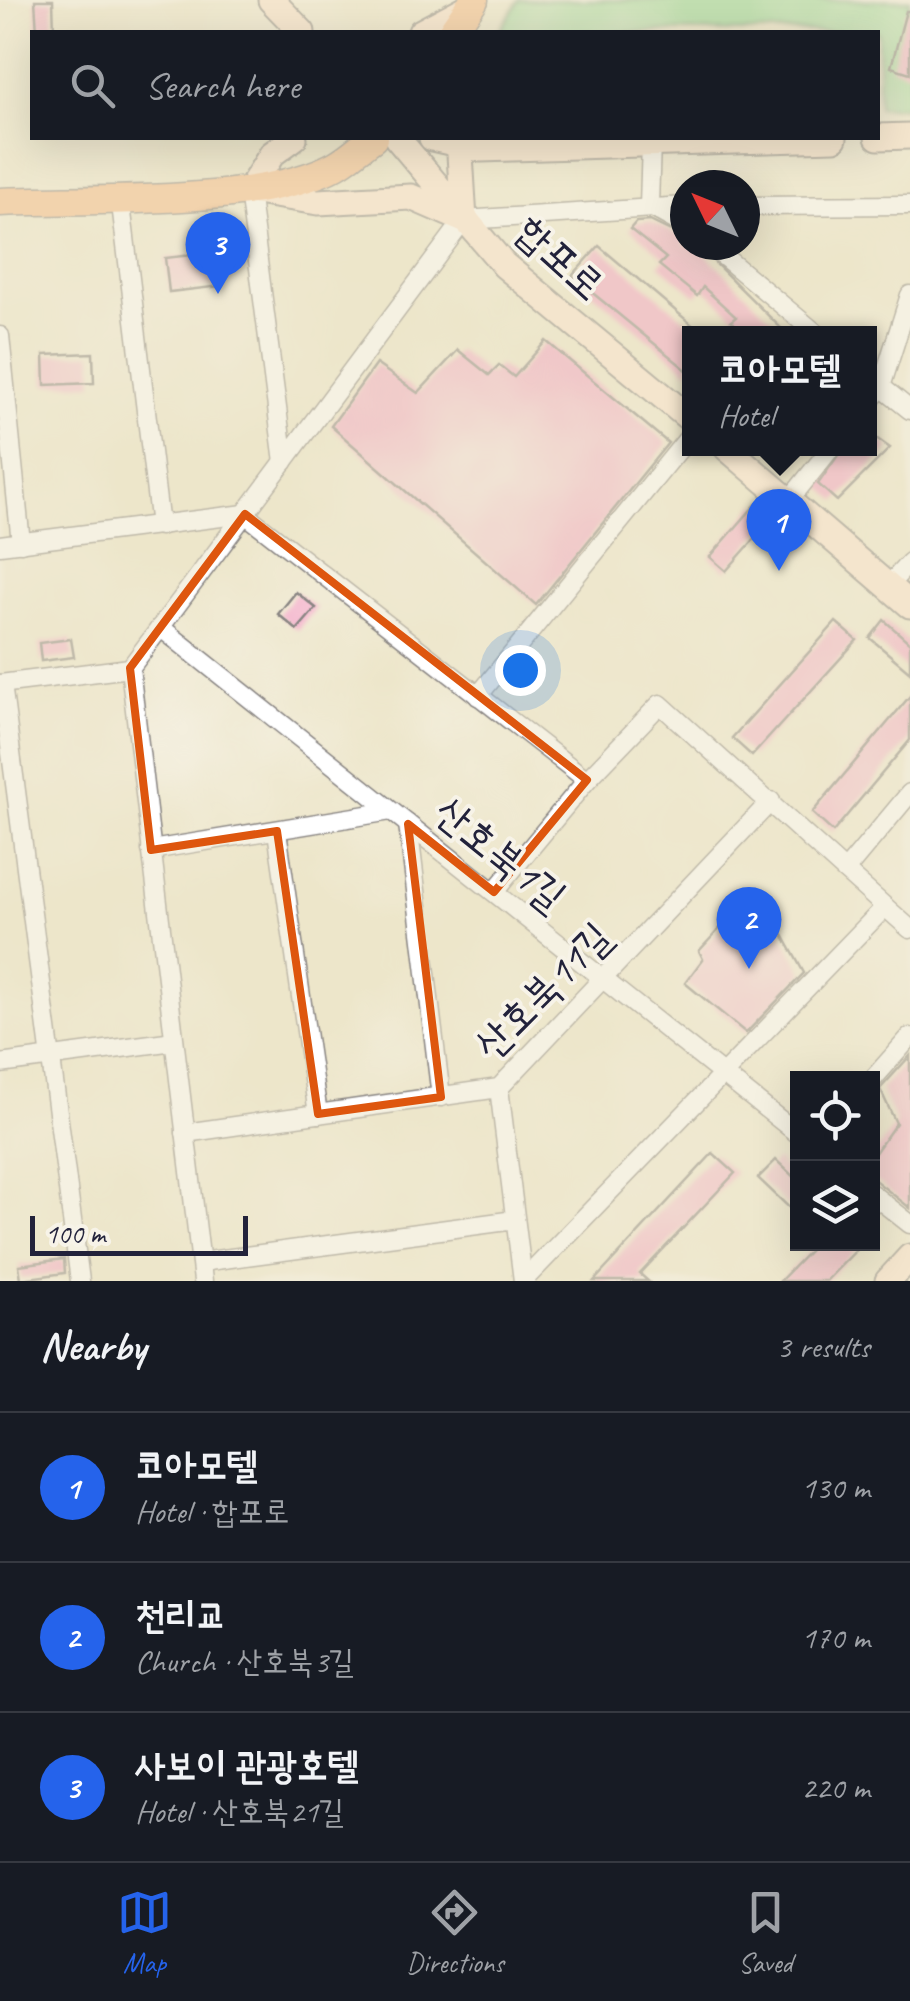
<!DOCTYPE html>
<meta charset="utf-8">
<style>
body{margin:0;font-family:Caveat,"Poor Story",sans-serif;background:#20242c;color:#f1f3f6}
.controls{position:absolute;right:30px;bottom:30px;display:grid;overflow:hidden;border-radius:0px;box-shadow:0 10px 40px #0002}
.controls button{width:90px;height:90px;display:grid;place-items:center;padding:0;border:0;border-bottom:2px solid #363941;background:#171b24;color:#f1f3f6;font:50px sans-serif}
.compass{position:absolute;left:670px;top:170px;width:90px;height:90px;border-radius:50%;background:#171b24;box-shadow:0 10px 40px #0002;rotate:313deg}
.scale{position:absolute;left:30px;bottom:25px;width:218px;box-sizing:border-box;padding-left:10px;border:5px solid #22223b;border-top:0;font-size:28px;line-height:35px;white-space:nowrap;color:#22223b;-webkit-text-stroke:8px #f7f3e8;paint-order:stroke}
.you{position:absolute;left:520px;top:670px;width:35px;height:35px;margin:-25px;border:8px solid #fff;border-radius:50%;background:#1a73e8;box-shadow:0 0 0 15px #1a73e833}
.badge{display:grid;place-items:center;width:65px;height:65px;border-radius:50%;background:#2563eb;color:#fff;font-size:32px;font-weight:700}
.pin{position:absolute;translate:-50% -82px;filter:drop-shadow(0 2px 5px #0008)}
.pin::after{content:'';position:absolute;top:52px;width:35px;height:30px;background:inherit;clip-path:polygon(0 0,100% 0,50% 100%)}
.popup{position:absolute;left:682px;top:326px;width:195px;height:130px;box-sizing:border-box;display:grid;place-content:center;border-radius:0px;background:#171b24;filter:drop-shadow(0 2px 8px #0005);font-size:32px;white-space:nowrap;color:#9ea1a6}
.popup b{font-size:38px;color:#f1f3f6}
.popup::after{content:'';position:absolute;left:50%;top:100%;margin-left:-20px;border:20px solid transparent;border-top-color:#171b24}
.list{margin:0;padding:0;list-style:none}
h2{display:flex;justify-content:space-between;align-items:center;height:130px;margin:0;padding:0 40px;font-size:42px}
h2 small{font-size:32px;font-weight:400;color:#9ea1a6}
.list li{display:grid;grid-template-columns:65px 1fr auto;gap:30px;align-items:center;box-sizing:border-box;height:150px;padding:0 40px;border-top:2px solid #363941}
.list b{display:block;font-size:38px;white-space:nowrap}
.list p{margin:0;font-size:32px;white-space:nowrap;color:#9ea1a6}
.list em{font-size:32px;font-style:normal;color:#9ea1a6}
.icon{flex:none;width:55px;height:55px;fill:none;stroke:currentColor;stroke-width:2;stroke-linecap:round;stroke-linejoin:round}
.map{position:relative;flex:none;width:910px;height:1281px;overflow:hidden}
.search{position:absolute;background:#171b24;box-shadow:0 10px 40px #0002;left:30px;right:30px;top:30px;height:110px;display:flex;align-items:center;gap:25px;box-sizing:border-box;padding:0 35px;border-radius:0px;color:#9ea1a6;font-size:38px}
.sheet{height:580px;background:#171b24}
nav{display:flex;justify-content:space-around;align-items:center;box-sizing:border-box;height:140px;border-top:2px solid #363941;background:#171b24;font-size:28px;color:#9ea1a6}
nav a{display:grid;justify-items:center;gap:5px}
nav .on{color:#2563eb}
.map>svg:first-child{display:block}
.green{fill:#8cd590;stroke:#577c66;stroke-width:2.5}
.building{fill:#f4a2c6}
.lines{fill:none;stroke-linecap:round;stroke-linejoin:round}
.street-casing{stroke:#888482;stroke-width:21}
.secondary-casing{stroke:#888482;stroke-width:29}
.primary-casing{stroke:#888482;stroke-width:31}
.street{stroke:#fff;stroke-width:18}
.secondary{stroke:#fde4d0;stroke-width:25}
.primary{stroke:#f9bc8a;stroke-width:28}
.marked{fill:none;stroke:#de560e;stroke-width:8;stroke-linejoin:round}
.labels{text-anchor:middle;stroke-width:8;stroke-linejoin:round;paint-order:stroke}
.street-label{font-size:42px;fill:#22223b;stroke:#f7f3e8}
</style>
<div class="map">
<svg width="910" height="1281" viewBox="0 0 910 1281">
<rect width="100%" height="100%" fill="#f7f3e8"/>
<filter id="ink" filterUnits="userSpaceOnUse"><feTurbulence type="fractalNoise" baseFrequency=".01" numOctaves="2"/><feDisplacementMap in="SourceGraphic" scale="20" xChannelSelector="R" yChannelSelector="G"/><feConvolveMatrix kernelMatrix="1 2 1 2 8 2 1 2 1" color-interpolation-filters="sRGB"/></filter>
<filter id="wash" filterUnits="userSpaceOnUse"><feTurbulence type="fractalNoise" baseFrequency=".0048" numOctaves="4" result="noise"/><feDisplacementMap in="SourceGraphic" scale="40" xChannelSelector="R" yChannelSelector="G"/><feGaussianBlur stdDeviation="2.25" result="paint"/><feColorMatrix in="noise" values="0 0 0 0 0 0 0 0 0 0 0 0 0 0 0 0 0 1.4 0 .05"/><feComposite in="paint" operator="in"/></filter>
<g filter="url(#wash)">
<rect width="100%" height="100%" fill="#ede6ca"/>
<polygon class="green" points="519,0 910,0 910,106 878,108 878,32 499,32"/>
<g id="blocks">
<g class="building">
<polygon points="35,0 53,0 54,32 37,32"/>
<polygon points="906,11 910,11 910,73 891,67"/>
<polygon points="650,221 685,238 685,245 698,246 787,334 745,334 731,321 736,317 703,287 697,296 659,265 666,258 630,229 636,222"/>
<polygon points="599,246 703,334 689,334 689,372 572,276"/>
<polygon points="218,252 222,286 169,292 165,258"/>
<polygon points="546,341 668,443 536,605 331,426 376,364 418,393 458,350 489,375 499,365 514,377"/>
<polygon points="93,353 94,383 45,385 44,355"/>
<polygon points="869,433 890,448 837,501 818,484 843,448 869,448"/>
<polygon points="756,504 773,518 726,571 710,557"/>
<polygon points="296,592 316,608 297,630 278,614"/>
<polygon points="884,620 910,643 910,672 870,638"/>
<polygon points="836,622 857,640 752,756 732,738"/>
<polygon points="71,639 74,657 41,661 39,643"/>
<polygon points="910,696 910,740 833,832 812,813"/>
<polygon points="749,897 762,897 804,973 746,1033 685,983 703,959 699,951"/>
<polygon points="910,1056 910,1208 872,1178 872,1157 896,1123 880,1089"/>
<polygon points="713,1153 735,1173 640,1274 648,1281 594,1281"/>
<polygon points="776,1160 798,1181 798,1216 758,1178"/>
<polygon points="816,1244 862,1244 826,1281 780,1281"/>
<polygon points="64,1259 65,1273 21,1279 19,1265"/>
</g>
</g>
</g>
<g filter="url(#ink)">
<use href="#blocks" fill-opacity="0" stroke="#888482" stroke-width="2.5"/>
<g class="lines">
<g class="street-casing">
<g id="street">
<polyline points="651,141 649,206 685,226"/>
<polyline points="249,191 284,462"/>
<polyline points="120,196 160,526"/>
<polyline points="745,206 910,205"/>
<polyline points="710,245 817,334"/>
<polyline points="0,336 21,543"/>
<polyline points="869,377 910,410"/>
<polyline points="869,402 881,387 910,295"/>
<polyline points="791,498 831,448"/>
<polyline points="0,545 245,514 587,780"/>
<polyline points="887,587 910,562"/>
<polyline points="160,627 798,1134"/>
<polyline points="130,668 203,1281"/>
<polyline points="0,684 130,668 464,220 685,206"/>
<polyline points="2,684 80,1281"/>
<polyline points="478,696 689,437"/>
<polyline points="408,824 441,1097"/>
<polyline points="277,831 318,1114"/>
<polyline points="151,850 391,811"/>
<polyline points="845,871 910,929"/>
<polyline points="494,892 587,780 660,704 845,871 910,793"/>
<polyline points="0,1064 174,1041"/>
<polyline points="872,1080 910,1037"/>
<polyline points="499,1088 523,1281"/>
<polyline points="185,1133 499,1088 771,801"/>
<polyline points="872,1194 910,1224"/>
<polyline points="201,1262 515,1220"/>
<polyline points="523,1281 885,907"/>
</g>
</g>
<g class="secondary-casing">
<g id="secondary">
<polyline points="271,0 302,32"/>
<polyline points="421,32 470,6"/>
<polyline points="878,137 910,136"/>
<polyline points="294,138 272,154 249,191 318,202 411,197 464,220 459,138"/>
<polyline points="397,138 504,265 689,418"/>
<polyline points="432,138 481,149 834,138"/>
<polyline points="727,448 910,605"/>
<polyline points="888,1281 910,1257"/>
</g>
</g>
<g class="primary-casing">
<g id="primary">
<polyline points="452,32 474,0"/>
<path d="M 0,202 C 89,198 261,207 336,165 C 349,158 361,146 373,138"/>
</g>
</g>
<use href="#street" class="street"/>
<use href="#secondary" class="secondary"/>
<use href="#primary" class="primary"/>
</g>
</g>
<path d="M0 0H910V1281H0ZM 245,514 L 587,780 L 494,892 L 408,824 L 441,1097 L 318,1114 L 277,831 L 151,850 L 130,668 Z" fill="#ede6ca" fill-opacity=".55" fill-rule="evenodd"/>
<path class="marked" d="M 245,514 L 587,780 L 494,892 L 408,824 L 441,1097 L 318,1114 L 277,831 L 151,850 L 130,668 Z"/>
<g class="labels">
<g class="street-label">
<text transform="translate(561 257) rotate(42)" y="15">합포로</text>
<text transform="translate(501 853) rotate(39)" y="15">산호북1길</text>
<text transform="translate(542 990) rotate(-45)" y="15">산호북11길</text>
</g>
</g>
</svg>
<div class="controls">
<button><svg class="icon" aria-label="locate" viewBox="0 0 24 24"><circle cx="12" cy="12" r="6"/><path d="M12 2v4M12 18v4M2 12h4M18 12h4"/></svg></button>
<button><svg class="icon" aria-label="layers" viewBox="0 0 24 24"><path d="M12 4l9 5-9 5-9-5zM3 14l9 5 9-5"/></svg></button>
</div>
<svg class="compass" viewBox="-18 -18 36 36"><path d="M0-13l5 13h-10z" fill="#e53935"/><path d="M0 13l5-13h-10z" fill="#9ea1a6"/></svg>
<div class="scale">100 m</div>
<div class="you"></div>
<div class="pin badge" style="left:779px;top:571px">1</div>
<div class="popup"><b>코아모텔</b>Hotel</div>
<div class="pin badge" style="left:749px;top:969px">2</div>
<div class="pin badge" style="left:218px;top:294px">3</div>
<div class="search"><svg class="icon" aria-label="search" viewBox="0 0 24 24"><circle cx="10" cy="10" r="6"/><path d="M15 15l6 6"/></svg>Search here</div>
</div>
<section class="sheet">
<h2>Nearby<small>3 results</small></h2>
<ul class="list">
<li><span class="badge">1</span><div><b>코아모텔</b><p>Hotel · 합포로</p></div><em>130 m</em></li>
<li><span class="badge">2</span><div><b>천리교</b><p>Church · 산호북3길</p></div><em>170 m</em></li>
<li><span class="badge">3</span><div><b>사보이 관광호텔</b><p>Hotel · 산호북21길</p></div><em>220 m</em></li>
</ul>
</section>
<nav>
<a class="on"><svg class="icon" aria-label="map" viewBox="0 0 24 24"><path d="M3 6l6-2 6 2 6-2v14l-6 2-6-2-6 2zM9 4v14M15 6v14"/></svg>Map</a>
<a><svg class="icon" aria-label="directions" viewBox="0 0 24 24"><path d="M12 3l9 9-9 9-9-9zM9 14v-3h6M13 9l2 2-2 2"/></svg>Directions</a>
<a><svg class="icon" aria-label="saved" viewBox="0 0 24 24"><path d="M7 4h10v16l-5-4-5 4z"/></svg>Saved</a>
</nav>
